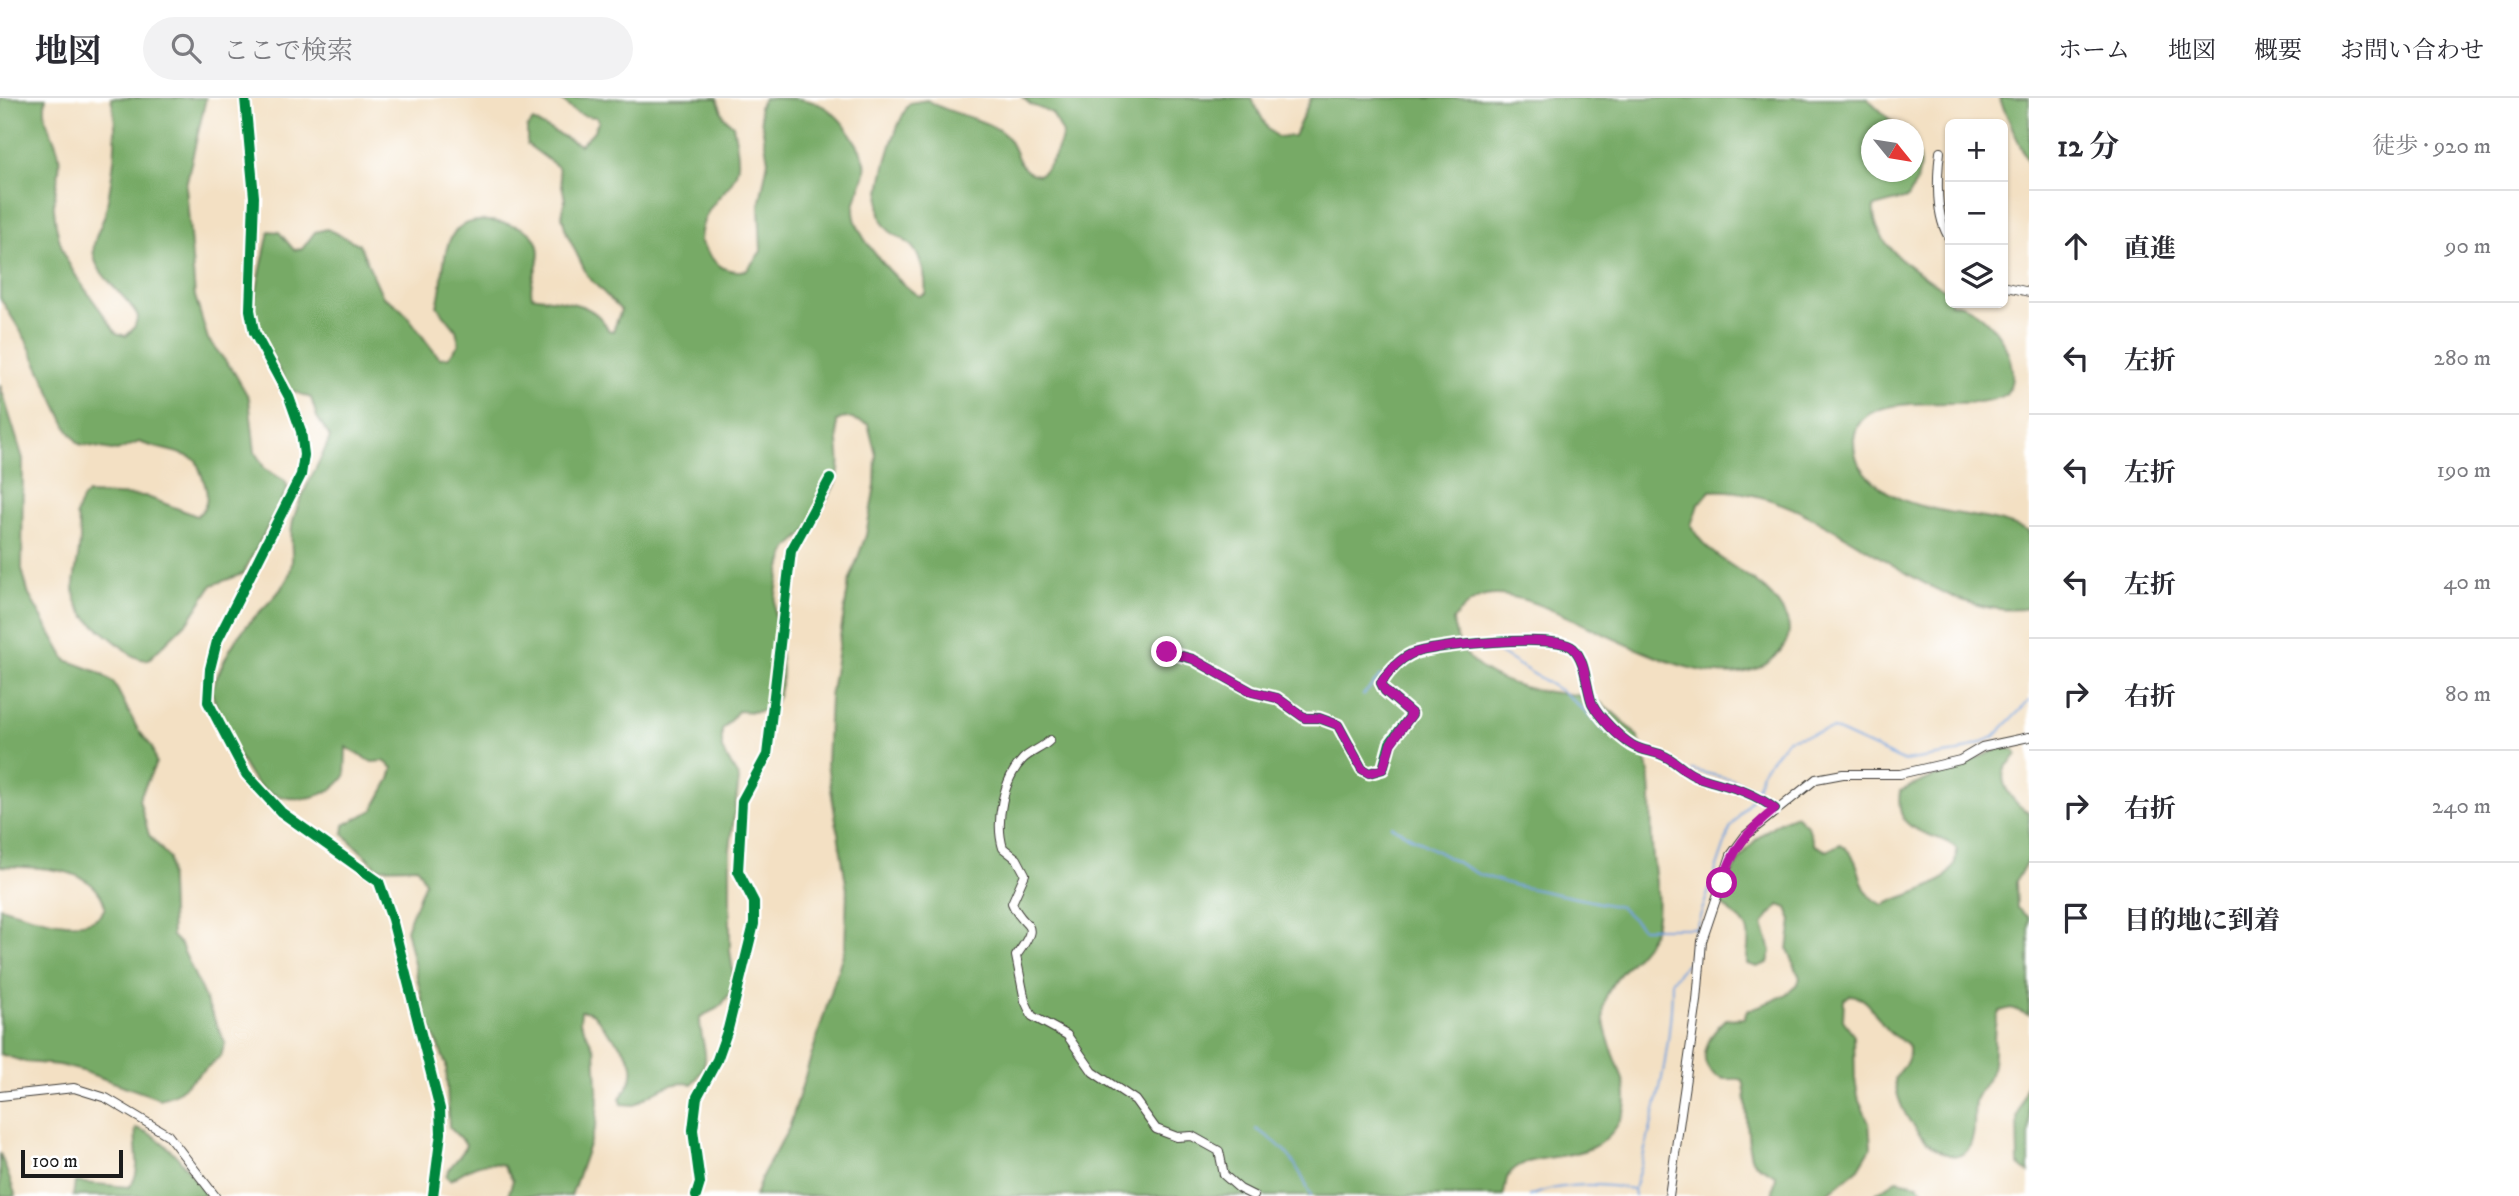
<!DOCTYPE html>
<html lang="ja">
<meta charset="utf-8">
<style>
body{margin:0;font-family:"IM FELL DW Pica","Noto Serif JP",serif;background:#f2f2f3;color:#2b2b33}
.controls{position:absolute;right:21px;top:21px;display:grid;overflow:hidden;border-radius:10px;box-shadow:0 2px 5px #0004}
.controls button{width:63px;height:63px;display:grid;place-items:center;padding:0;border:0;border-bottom:2px solid #e1e1e2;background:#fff;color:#2b2b33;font:35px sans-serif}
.compass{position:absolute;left:1861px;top:21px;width:63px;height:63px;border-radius:50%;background:#fff;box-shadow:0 2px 5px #0004;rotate:120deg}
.scale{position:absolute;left:21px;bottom:18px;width:102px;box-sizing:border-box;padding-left:7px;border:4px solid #1c1c1c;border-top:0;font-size:19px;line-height:24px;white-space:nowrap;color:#1c1c1c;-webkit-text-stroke:5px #fff;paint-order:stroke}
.stop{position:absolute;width:21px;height:21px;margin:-16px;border:5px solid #b5179e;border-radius:50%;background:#fff}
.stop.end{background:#b5179e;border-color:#fff;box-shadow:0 2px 7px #0008}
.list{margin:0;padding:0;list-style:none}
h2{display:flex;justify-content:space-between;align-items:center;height:91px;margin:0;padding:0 28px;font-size:30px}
h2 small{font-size:23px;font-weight:400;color:#7c7c81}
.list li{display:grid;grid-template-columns:46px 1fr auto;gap:21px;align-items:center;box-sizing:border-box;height:112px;padding:0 28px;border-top:2px solid #e1e1e2}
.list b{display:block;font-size:26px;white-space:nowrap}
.list em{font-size:23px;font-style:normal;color:#7c7c81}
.icon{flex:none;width:38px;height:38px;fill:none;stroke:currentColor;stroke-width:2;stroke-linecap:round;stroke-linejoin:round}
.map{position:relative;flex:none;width:2029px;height:1098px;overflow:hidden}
header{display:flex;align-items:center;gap:42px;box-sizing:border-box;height:98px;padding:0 35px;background:#fff;border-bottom:2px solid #e1e1e2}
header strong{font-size:33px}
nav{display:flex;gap:38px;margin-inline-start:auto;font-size:24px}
.search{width:490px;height:63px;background:#f2f2f3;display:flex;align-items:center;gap:18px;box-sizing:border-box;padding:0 24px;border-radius:38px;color:#7c7c81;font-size:26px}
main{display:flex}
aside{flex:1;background:#fff}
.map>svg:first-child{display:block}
.forest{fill:#7a6;stroke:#4a6341;stroke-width:2}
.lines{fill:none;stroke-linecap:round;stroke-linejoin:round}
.stream{stroke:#74a3dd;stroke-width:2}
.minor-casing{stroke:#3c3935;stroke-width:10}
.minor{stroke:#fff;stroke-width:8}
.cycleway-casing{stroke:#fff;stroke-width:15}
.cycleway{stroke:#00873e;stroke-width:10}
.route{stroke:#b5179e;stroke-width:9}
</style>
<header>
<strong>地図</strong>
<div class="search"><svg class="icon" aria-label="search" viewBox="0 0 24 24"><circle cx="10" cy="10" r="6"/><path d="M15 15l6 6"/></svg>ここで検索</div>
<nav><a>ホーム</a><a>地図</a><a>概要</a><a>お問い合わせ</a></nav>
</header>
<main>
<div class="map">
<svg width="2029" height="1098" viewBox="0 0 2029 1098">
<rect width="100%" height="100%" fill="#fff"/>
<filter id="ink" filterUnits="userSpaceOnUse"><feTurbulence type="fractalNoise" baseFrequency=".0143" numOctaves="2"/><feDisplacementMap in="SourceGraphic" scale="14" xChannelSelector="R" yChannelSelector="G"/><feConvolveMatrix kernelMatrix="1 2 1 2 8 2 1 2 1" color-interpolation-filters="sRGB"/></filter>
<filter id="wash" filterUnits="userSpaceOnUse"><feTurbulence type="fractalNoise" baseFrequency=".00686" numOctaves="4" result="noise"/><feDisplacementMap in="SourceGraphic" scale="28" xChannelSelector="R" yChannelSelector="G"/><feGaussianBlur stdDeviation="1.57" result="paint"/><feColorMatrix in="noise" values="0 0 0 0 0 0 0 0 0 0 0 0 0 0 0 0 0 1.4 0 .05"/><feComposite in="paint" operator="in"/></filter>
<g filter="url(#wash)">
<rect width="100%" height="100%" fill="#f3e0c3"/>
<g class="forest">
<path d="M 0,0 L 46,0 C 41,26 55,35 59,57 C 62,76 53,92 54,111 C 59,171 86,187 116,235 L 126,238 L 134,230 L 138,218 C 127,197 98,180 94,158 C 91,141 103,127 106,112 C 113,76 120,35 111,0 L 206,0 L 186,87 L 195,198 L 208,241 L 234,274 L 249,300 L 255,354 L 265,371 L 285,383 L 288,390 L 243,476 L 212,487 L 190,521 L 149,561 C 136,564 126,552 117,545 C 104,534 85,522 78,507 C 65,482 89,450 76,417 L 82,401 L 88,396 L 145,398 L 197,418 C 216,403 203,382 196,362 C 178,352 158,352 139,344 L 117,353 L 79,346 L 68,332 L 26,242 L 0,200 Z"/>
<path d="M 560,0 L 717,0 L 724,19 L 733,27 C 735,39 739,53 738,66 C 735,96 702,100 700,143 C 712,163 722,177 747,172 L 761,153 L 759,108 L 768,63 L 759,9 L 764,0 C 806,0 827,0 850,35 C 855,43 863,55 865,64 C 868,80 855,95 854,111 C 853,138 898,185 919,198 L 925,196 C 927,181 921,155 908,145 C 899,138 889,136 883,125 C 870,103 895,24 910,5 L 927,2 C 949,17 989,20 1006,38 C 1019,52 1016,75 1039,77 C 1053,66 1058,53 1063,36 L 1052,15 L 1031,7 L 1023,0 L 1251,0 L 1268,31 L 1277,39 L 1294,38 L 1311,0 L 1867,0 L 1900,31 L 1871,32 L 1871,74 L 1913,74 L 1914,45 C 1924,67 1920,80 1908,100 L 1874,109 C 1871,148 1921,177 1950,195 L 1950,205 C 1988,205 2029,269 2005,297 C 1969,318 1858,284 1854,342 C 1854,350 1855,360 1860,367 C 1898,425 1975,407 2029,434 L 2029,510 C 1927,528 1824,386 1710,393 L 1698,407 L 1691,427 C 1711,470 1766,473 1787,522 C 1793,537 1785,549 1775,559 C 1714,617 1574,507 1507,498 C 1482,494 1468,503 1453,522 C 1458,571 1507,588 1550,594 C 1566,596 1582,596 1597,603 C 1607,608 1617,618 1626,626 C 1630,631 1636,635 1639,642 C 1655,675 1650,711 1652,746 C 1653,773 1661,798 1656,825 C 1650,855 1616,870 1606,899 C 1593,941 1638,981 1623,1016 C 1599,1076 1528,1046 1508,1078 C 1505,1083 1506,1092 1503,1098 L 755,1098 L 763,1076 L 789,1030 L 845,849 L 847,792 L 827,666 L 830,599 L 849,484 L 866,437 L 875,388 L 876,357 L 868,326 L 845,319 L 837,323 C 836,342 843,363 837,381 C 830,398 815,421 804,436 C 799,441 792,445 788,451 C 780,464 778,487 775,502 C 771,530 789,566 778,598 C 771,617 755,614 738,613 L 722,632 L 722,651 L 739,681 L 730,751 L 730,852 L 735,888 L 720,909 L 700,919 C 699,949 717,959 692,986 C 669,982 652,996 634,1007 L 622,1006 L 620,1000 C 648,966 623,952 602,927 C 595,918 593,912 581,913 L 580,924 L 595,952 L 598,1004 L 596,1027 L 571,1098 L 508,1098 L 513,1082 L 503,1067 C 482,1061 468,1071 450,1082 L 446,1078 C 450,1064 463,1060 466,1046 L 449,1029 L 446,966 L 426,919 L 406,831 L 425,784 L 417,769 L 378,770 L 343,736 L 344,727 L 373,712 L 390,681 L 393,670 L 384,663 L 372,664 L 346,649 L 345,678 C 327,705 281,708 257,686 C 242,672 218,614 211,593 C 220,571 229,549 244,531 C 258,513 280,498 289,477 C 296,459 288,442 293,423 C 300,394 320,367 330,339 L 317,319 L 311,300 L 289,292 L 260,236 L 252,213 L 269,133 L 279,134 L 294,152 L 302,151 L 315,134 L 327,131 L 359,146 L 383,199 C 410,211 420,240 440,260 L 449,259 L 459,246 L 456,232 L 437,208 C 449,164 434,111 503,125 C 514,127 529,130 535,141 C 547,162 527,179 532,198 C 560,203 596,203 608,232 L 613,233 L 621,212 L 588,179 L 566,134 L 562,118 L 565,101 L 558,69 L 527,46 L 527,30 L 533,23 L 580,47 L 593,34 L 599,23 L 596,19 C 579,19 571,12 560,0 Z"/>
<polygon points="1999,0 2029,0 2029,67 2028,65"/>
<path d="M 0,287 L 23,361 L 22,471 L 29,497 L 66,562 L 98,574 L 114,585 L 137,630 L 152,649 L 156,665 L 139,701 L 149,737 L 169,760 L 172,838 L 181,847 L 225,945 L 221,958 L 175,996 L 160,1001 L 82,973 L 59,967 L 25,964 L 0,956 L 0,809 C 26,816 93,842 105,809 C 96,766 33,770 0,768 Z"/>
<path d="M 2003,649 L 2015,652 L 2017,656 C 2014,661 2009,665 2006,669 C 1996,685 2016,708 2029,714 L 2029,759 L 2016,783 L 2017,810 L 2029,820 L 2029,917 L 2011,910 L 2000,913 C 1990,929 1997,952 1992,971 C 1989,983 1977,993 1975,1004 C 1973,1017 1976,1030 1972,1042 C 1963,1076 1927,1047 1915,1031 C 1904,1016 1896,999 1895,981 C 1900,971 1910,966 1909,952 C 1909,943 1901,943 1894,938 C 1876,927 1874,899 1850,897 L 1844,902 L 1843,922 L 1854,937 L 1855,981 L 1859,1003 L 1869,1024 L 1871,1050 L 1859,1070 L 1825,1098 L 1772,1098 L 1776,1078 C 1769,1072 1758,1069 1753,1063 C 1746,1057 1748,996 1743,982 C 1735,979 1729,983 1721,980 C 1691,968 1709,936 1726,921 L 1744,920 L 1747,913 C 1763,905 1794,899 1800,880 L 1788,851 L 1792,822 L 1787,810 L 1779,807 L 1763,826 L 1771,853 L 1768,865 L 1757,869 L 1747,866 C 1746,855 1751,841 1747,831 C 1743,820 1727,816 1720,802 C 1734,763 1756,731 1796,717 L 1808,728 L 1814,747 L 1827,753 L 1840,746 C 1869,765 1851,794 1884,807 C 1910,792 1957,792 1957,750 C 1933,731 1893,740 1900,693 Z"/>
<polygon points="2029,978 2029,1075 2018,1066 2017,1020"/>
<path d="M 136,1030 C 167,1039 189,1073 207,1098 L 73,1098 L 75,1084 L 129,1089 C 144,1074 133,1048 136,1030 Z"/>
<polygon points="0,1055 16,1098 0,1098"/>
<polygon points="1897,1082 1917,1086 1929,1098 1872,1098"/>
</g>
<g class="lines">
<g class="stream">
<polyline points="1488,548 1566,596 1604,632 1614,637"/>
<polyline points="1403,565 1434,555"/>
<polyline points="1363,597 1381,578"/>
<polyline points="1692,672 1731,681 1757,692"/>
<polyline points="1755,696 1763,671 1788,641 1833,631 1903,663 1957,655 1994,639 2029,603"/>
<polyline points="1391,728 1478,776 1513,787 1620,809 1642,830 1695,830"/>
<path d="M 1256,1031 C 1286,1048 1298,1067 1311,1098"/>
<path d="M 1530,1098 C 1562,1084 1598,1085 1633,1091"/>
<path d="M 1635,1098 L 1634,1091 C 1654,1021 1672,955 1672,882 L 1688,864 L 1696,830 L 1730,731 L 1752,700"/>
</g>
</g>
</g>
<g filter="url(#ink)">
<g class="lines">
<g class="minor-casing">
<g id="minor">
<polyline points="245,0 254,99 250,212 254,234 289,299 301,333 304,357 301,377 217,543 210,571 208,604 246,676 281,714 379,784 392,821 440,1011 441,1035 433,1098"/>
<path d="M 1940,54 C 1937,78 1935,120 1950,141"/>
<polyline points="2003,188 2029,194"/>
<path d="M 1167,554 L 1193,561 L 1252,594 L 1277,600 L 1305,620 L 1319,620 L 1338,627 L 1362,671 L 1369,675 L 1383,671 L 1390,645 L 1412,616 L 1385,593 L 1381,585 C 1389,573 1398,562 1411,556 C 1432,547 1556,535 1573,550 C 1586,562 1586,589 1592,605 C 1599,619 1619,639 1632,647 C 1642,653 1652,653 1662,657 C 1676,662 1684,675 1698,679 C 1726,688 1751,692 1775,711"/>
<path d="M 1050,642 C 1043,650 1031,653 1023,661 C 1003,681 995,724 1003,750 L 1017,761 L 1025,776 L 1012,805 C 1024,834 1043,821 1016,858 L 1025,903 L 1032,918 L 1067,937 L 1093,974 L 1135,1002 L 1156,1031 L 1177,1039 L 1192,1038 L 1219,1053 L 1224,1077 L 1240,1091 L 1254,1098"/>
<polyline points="0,998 74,990 106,1000 168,1037 215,1098"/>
<polyline points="696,1098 700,1085 693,1032 697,999 717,962 728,931 754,826 754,804 738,773 742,703 767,657 791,453 830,381"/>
<polyline points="1669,1098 1697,903 1702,843 1731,757 1745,738 1816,681 1843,676 1900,676 1960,662 1982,649 2029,639"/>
</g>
</g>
<use href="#minor" class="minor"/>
<g class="cycleway-casing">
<g id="cycleway">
<polyline points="245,0 254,99 250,212 254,234 289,299 301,333 304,357 301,377 217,543 210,571 208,604 246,676 281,714 379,784 392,821 440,1011 441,1035 433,1098"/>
<path d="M 1167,554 L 1193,561 L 1252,594 L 1277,600 L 1305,620 L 1319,620 L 1338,627 L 1362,671 L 1369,675 L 1383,671 L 1390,645 L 1412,616 L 1385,593 L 1381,585 C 1389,573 1398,562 1411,556 C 1432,547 1556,535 1573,550 C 1586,562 1586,589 1592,605 C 1599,619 1619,639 1632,647 C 1642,653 1652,653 1662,657 C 1676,662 1684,675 1698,679 C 1726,688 1751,692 1775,711"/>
<polyline points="696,1098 700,1085 693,1032 697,999 717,962 728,931 754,826 754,804 738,773 742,703 767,657 791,453 830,381"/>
</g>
</g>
<use href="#cycleway" class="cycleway"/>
</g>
</g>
<g class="lines" filter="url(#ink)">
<path class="route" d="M 1167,554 L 1193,561 L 1252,594 L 1277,600 L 1305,620 L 1319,620 L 1338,627 L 1362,671 L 1369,675 L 1383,671 L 1391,645 L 1412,616 L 1385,593 L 1381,585 C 1389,573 1398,562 1411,556 C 1432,547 1557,535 1573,550 C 1586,562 1586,589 1592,605 C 1599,619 1619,639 1632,647 C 1642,653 1652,653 1662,657 C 1676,662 1684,675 1698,679 C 1726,688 1751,692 1775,711 C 1746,735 1733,750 1722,785"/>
</g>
</svg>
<div class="controls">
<button>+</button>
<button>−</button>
<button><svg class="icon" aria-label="layers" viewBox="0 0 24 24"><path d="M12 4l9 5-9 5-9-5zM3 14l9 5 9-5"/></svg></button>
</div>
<svg class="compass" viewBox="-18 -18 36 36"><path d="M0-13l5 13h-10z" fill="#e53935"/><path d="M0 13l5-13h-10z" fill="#7c7c81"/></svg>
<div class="scale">100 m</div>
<div class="stop" style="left:1722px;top:785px"></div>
<div class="stop end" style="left:1167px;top:554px"></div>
</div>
<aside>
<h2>12 分<small>徒歩 · 920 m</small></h2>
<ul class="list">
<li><svg class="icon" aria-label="ahead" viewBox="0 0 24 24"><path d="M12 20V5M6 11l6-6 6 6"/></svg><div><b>直進</b></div><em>90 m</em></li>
<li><svg class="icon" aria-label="left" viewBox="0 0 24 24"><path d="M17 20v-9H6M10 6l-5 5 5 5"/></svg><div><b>左折</b></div><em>280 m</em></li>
<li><svg class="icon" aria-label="left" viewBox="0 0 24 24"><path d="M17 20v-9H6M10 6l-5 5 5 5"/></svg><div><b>左折</b></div><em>190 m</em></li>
<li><svg class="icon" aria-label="left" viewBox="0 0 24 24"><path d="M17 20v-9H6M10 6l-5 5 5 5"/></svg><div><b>左折</b></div><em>40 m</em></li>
<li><svg class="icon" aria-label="right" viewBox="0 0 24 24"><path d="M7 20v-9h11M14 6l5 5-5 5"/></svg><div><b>右折</b></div><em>80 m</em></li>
<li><svg class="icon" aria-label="right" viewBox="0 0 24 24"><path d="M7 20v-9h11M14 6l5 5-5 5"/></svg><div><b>右折</b></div><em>240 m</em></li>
<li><svg class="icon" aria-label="arrive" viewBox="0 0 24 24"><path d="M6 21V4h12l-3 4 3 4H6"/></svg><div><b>目的地に到着</b></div></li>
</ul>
</aside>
</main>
